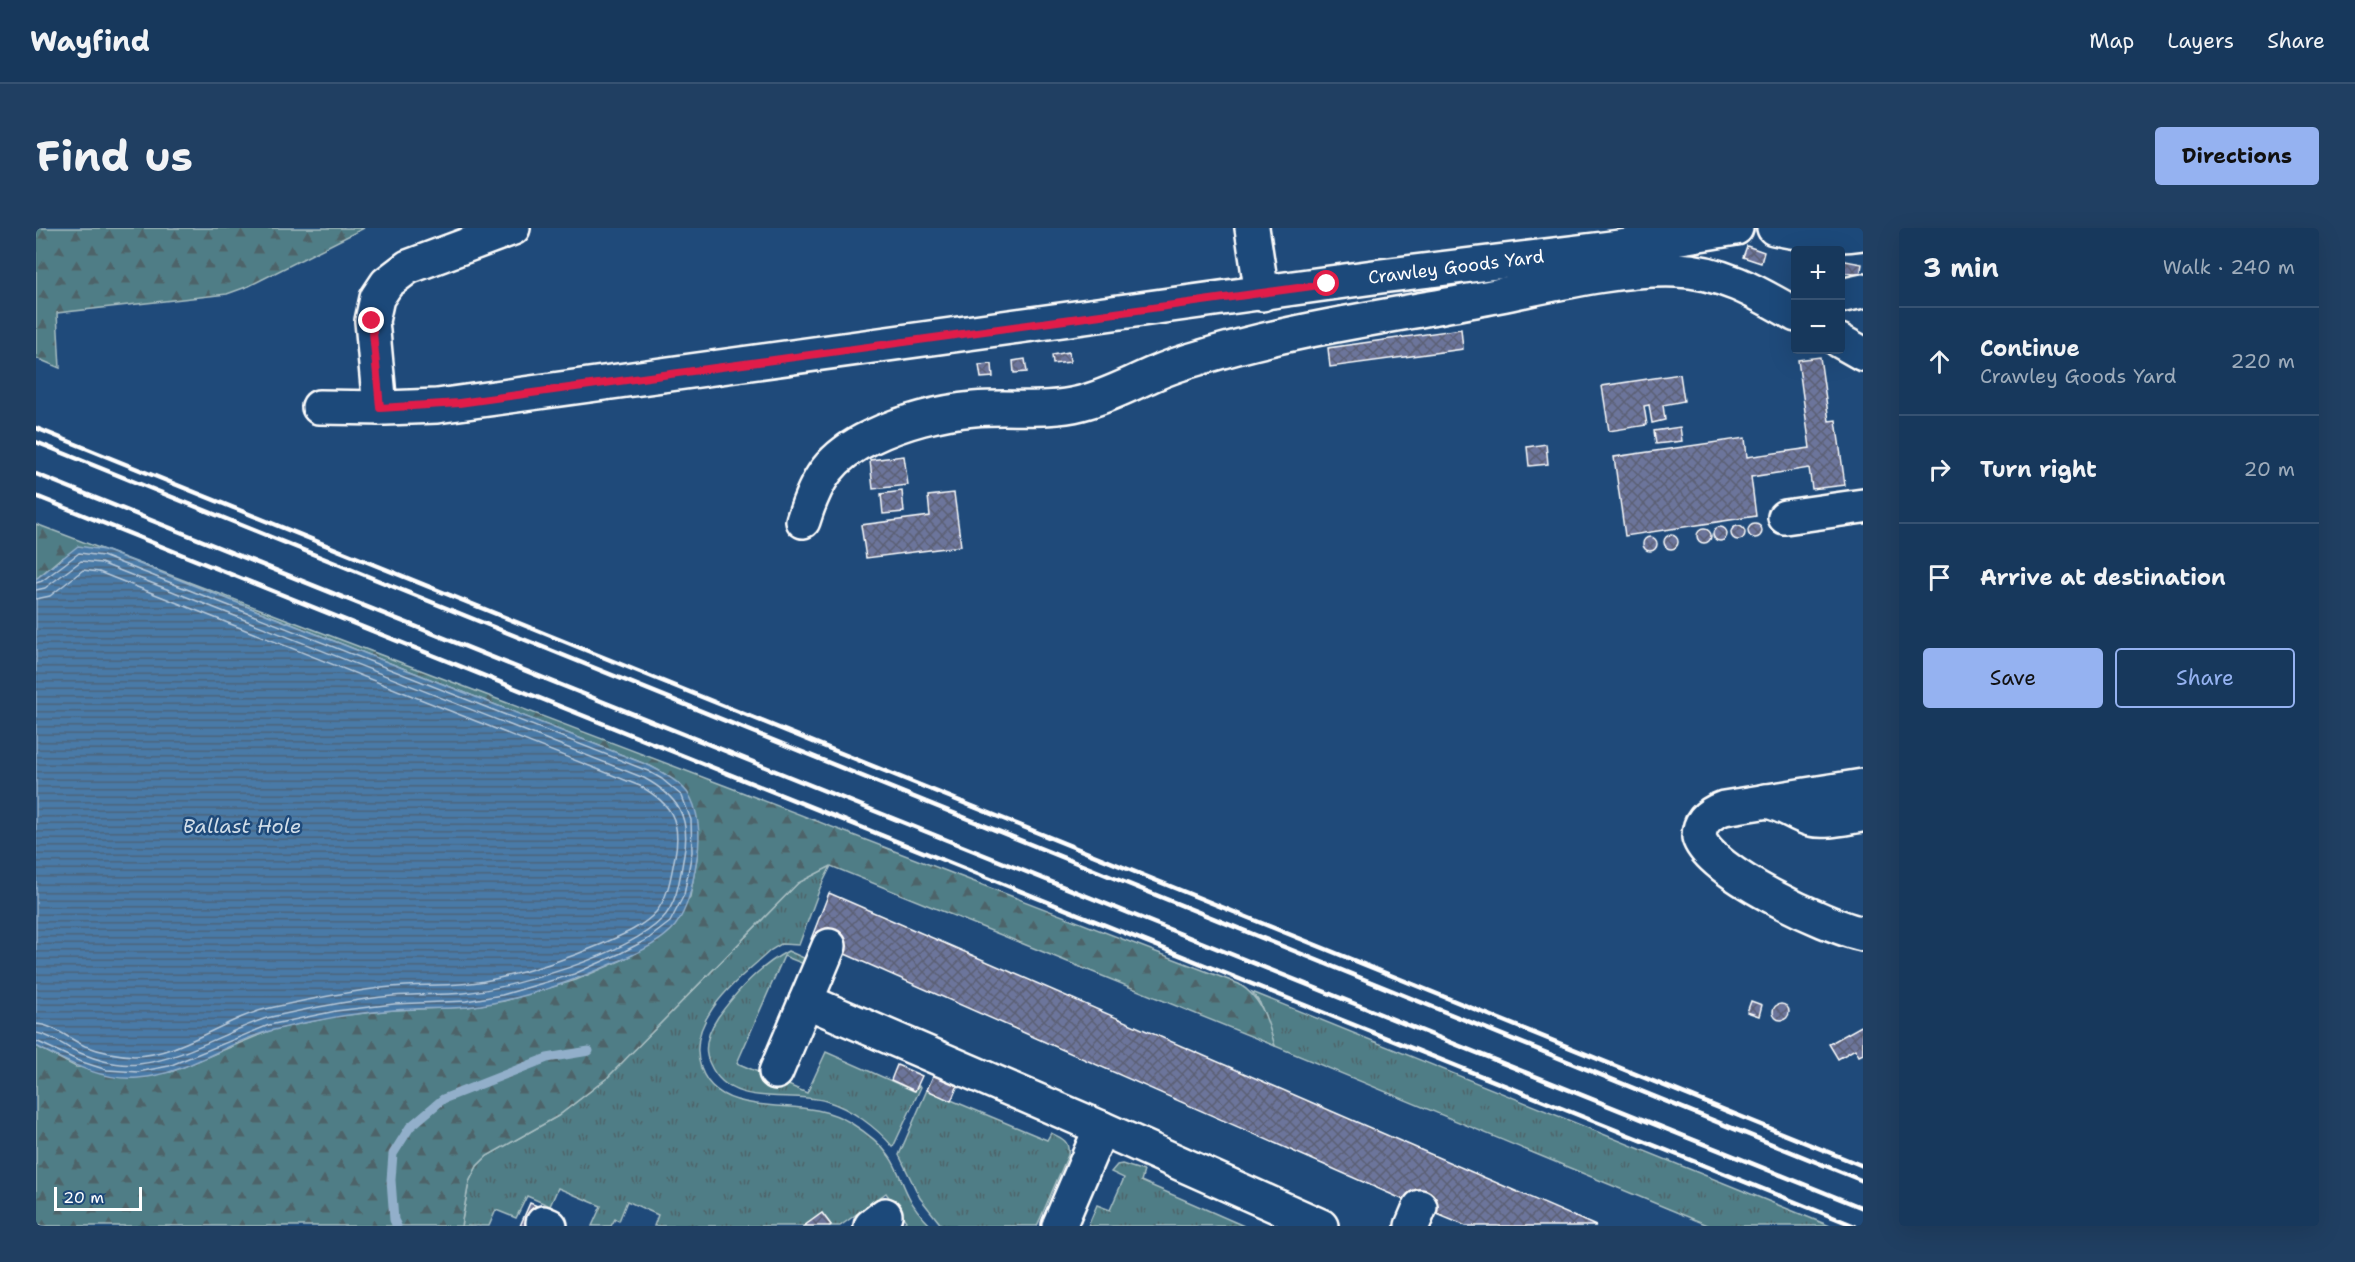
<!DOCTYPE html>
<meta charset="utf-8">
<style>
body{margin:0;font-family:"Shantell Sans",sans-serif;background:#203f62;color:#f1f3f6}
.controls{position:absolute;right:18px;top:18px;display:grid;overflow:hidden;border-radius:6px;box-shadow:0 6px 24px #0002}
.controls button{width:54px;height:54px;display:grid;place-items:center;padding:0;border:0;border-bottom:2px solid #365272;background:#17385c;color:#f1f3f6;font:30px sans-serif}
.scale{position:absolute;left:18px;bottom:15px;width:88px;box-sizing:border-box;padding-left:6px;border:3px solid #fff;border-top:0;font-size:16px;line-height:21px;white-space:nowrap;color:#fff;-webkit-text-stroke:4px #1f4a7a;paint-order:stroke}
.stop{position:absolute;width:18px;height:18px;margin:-14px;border:4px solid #e11d48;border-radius:50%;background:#fff}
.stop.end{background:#e11d48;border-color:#fff;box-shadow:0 2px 6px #0008}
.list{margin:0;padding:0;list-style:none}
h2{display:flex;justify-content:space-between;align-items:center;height:78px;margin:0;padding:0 24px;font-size:26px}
h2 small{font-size:20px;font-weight:400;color:#9eacbb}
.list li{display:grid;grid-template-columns:39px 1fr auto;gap:18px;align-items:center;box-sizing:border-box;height:108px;padding:0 24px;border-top:2px solid #365272}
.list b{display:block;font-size:22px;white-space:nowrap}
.list p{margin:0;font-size:20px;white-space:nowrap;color:#9eacbb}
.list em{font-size:20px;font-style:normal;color:#9eacbb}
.actions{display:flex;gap:12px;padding:18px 24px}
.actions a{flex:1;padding:14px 0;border:2px solid #95b2f1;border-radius:6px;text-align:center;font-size:21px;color:#95b2f1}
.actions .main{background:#95b2f1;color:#111}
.icon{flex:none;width:33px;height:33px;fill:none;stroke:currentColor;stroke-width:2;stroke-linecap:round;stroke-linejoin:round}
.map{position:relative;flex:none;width:1827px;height:998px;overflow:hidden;border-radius:6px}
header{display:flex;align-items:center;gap:36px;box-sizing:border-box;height:84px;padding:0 30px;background:#17385c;border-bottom:2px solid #365272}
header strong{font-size:28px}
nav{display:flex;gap:33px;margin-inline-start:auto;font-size:21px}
.intro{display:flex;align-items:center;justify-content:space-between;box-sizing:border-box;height:144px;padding:0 36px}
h1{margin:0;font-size:42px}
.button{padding:15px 27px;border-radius:6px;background:#95b2f1;color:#111;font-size:21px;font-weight:700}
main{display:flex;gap:36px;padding:0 36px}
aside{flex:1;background:#17385c;border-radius:6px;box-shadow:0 6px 24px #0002}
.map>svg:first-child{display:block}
.grass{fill:url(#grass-tufts);stroke:#a8bec2;stroke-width:1.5}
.forest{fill:url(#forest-firs);stroke:#a8bec2;stroke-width:1.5}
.water{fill:url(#water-rules);stroke:#92afca;stroke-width:1.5}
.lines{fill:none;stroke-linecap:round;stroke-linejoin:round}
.shore{stroke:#b7cadc;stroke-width:1.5}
.stream{stroke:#92afca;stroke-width:9}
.building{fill:url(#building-cross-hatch);stroke:#fff;stroke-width:1.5}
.minor-casing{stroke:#fff;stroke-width:38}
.minor{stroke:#1f4a7a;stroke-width:33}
.rail{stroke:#fff;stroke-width:4.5}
.route{stroke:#e11d48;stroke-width:8}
.labels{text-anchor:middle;stroke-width:5;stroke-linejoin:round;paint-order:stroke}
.street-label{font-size:18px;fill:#fff;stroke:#1f4a7a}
.water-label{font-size:20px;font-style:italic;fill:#d2dee9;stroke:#1f4a7a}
</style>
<header>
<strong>Wayfind</strong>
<nav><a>Map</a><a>Layers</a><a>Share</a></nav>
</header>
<div class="intro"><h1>Find us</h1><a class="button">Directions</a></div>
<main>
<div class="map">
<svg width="1827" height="998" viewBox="0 0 1827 998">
<defs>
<pattern id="grass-tufts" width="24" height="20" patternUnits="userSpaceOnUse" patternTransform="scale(1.5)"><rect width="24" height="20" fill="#507d86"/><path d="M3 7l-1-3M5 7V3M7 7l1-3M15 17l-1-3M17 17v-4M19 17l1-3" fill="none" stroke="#4e6469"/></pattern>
<pattern id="forest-firs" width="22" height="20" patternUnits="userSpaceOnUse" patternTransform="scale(1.5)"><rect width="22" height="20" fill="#507d86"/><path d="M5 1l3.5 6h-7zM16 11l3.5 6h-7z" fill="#4e6469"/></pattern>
<pattern id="water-rules" width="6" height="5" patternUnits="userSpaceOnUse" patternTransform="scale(1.5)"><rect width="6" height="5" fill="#4a7aa7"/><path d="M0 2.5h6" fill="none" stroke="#4b637a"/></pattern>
<pattern id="building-cross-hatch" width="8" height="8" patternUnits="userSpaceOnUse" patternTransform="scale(1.5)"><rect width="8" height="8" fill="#6c749b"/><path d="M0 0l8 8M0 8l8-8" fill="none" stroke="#5c6074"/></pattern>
</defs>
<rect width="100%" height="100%" fill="#1f4a7a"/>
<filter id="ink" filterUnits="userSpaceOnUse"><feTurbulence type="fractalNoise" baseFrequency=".0167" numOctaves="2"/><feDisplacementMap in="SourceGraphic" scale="12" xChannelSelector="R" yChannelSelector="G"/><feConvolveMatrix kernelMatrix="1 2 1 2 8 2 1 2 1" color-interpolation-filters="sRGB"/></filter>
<g filter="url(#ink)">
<g class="grass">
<path d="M 795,638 L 784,660 L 763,717 L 745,716 L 735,722 C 703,751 648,791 665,840 C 672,860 689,870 709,874 C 747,882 781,874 815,895 C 828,903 844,915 853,928 C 862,940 866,956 873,969 C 878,980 886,989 895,998 L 863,998 L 870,993 L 850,965 L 804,998 L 794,998 L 795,997 L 786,985 L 768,998 L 618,998 L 622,987 L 591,973 L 583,993 L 579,991 L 575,998 L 556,998 L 565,978 L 522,960 L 514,978 L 491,968 L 480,990 L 460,982 L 453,998 L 425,998 L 433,954 L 441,938 L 451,928 L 522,888 L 571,850 L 762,655 Z"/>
<path d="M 752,723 L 770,731 L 768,736 L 748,728 L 701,835 L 771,865 L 790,824 L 878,863 L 882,858 L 885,859 L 857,919 C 840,899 816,881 790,873 C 752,862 694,882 674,836 C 666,820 672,804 682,789 C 700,764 724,738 752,723 Z"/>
<polygon points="1216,764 1794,998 1674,998 1239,818 1224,775"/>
<path d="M 891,862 L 1011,912 L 1015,905 C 1026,910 1034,913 1032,927 L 1001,998 L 906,998 L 884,970 L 863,927 Z"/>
<polygon points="1086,936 1108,943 1105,953 1208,998 1052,998 1061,977 1074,982 1088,950 1075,944 1081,937"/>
</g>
<g class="forest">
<polygon points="0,0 328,0 213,58 191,66 21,85 24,140 0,130"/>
<path d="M 0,296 L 690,558 L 1203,756 C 1227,771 1231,792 1239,818 L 795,638 L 762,655 L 571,850 L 522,888 L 451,928 L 441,938 L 433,954 L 425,998 L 0,998 L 0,818 L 40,839 L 135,844 L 235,802 L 301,788 L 358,782 L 431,779 L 468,773 L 540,752 L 586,732 L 616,716 L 654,669 L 662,624 L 661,590 L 629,546 L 614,538 L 68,322 L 25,330 L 0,351 Z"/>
</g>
<path class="water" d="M 42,318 L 68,322 L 614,538 C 626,544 642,553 651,564 C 663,580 665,610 661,630 C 657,653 654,678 639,698 C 625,715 598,727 578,735 C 531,756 481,773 431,779 C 407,781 382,780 358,782 C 318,785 277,792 238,802 C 191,813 151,847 102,850 C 65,853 32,834 0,818 L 0,351 Z"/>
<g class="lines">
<g class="shore">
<polyline points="0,355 6,353 43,325 67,328 612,543 626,551 646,568 655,592 656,624 648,667 634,694 612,711 583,726 538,746 466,767 430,773 358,776 300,783 233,797 133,838 102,844 71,842 43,833 0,813"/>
<path d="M 0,362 L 9,360 L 45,333 L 65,335 L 608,550 C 641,568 655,588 648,627 C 644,648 642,675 626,691 C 590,727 479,760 428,765 C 404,767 380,766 356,768 C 315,772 275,780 235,789 C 225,791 215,796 205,800 C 172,814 138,832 103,836 C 79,839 54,830 33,820 C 23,814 11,806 0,805"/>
<path d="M 0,371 L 14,368 L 47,342 L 63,344 L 604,558 C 634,575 646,592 639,628 C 635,647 633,668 620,684 C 607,699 584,708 566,716 C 533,730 499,742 463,750 C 427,759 391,756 355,759 C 314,763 274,771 234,780 C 190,789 144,828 98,828 C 81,827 65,824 49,818 C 33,811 18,797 0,796"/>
</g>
<polyline class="stream" points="361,998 358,992 355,952 357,926 374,899 407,871 511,830 553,823"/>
</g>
<g class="building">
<polygon points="1711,18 1728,24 1725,35 1707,29"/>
<polygon points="1804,32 1826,36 1824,47 1804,44"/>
<polygon points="1425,101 1427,121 1294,139 1292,120"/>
<polygon points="1033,124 1034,134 1017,136 1016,127"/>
<polygon points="1784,129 1793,193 1800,192 1809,257 1776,261 1773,240 1715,249 1720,288 1589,308 1578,229 1709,210 1711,229 1774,220 1762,132"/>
<polygon points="989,131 991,144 978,145 977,133"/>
<polygon points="956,136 957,149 945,150 943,137"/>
<polygon points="1644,146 1648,173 1627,177 1629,192 1616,195 1613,177 1608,178 1611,197 1573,203 1566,158"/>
<polygon points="1644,199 1646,213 1620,216 1618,203"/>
<polygon points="1510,216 1512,236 1493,238 1491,219"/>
<polygon points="868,228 872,257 837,261 834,232"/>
<polygon points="866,263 868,284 847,286 845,266"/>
<polygon points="918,265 925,318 830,330 825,297 894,288 892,268"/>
<circle cx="1719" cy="303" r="7"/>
<circle cx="1702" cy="305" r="7"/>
<circle cx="1684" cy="306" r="7"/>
<circle cx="1668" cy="308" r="7"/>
<circle cx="1635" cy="314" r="7"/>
<circle cx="1614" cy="316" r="7"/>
<polygon points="793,665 1560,998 1430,998 1384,979 775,711"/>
<polygon points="1715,773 1726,777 1723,788 1711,784"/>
<circle cx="1745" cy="784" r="8"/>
<polygon points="1827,797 1827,826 1823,828 1819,821 1802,831 1793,816"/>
<polygon points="861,837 886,848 879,863 855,852"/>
<polygon points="898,846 922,857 915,873 891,862"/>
<polygon points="494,975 509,981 502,998 484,998"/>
<polygon points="786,985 795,997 794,998 768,998"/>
</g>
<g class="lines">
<g class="minor-casing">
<g id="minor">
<polyline points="1216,0 1226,66"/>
<path d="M 1738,0 C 1767,6 1798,10 1827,5"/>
<polyline points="1804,68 1827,63"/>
<polyline points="1804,113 1827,126"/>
<polyline points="283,179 349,180 401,178 1345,48 1584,19 1700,0"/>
<polyline points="344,180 336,93 341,70 351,55 372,39 477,0"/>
<polyline points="1749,289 1827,278"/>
<path d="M 767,293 C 780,251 794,228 835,209 C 866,194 904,184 938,181 C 974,178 1010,184 1045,175 C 1070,169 1092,157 1115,147 C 1131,140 1148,134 1166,129 C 1253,102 1349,89 1439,72 C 1505,60 1573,40 1640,42 C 1685,43 1722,65 1760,87"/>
<path d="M 1827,558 L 1688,580 C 1674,585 1663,593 1663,609 C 1672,644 1792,699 1827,706"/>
<path d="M 1729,573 C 1746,575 1758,586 1774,591 C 1790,595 1811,589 1827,587"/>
<polyline points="770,773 1065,900 1285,998"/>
<polyline points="740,844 793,718"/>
<polyline points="507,995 514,998"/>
<polyline points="835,998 849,987"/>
<polyline points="1023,998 1065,900"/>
<polyline points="1376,998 1384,979"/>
</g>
</g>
<use href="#minor" class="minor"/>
<g class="rail">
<polyline points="0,200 1827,938"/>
<polyline points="0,214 1827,953"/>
<polyline points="0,246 1827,980"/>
<polyline points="0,268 1819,998"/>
</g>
</g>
</g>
<g class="lines" filter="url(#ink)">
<polyline class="route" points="336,93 344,180 423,175 1291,56"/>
</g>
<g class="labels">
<g class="street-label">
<text transform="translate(1420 39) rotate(-7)" y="6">Crawley Goods Yard</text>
</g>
<g class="water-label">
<text x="206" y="605">Ballast Hole</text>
</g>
</g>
</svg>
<div class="controls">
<button>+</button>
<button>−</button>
</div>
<div class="scale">20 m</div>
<div class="stop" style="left:1291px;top:56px"></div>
<div class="stop end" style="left:336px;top:93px"></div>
</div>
<aside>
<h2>3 min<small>Walk · 240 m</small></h2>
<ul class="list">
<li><svg class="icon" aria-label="ahead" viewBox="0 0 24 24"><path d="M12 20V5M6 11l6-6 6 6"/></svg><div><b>Continue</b><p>Crawley Goods Yard</p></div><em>220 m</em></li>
<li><svg class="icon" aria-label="right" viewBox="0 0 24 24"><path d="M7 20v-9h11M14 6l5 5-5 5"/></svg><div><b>Turn right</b></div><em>20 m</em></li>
<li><svg class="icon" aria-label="arrive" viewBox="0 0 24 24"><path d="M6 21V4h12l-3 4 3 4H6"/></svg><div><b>Arrive at destination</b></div></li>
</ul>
<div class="actions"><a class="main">Save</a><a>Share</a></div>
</aside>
</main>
